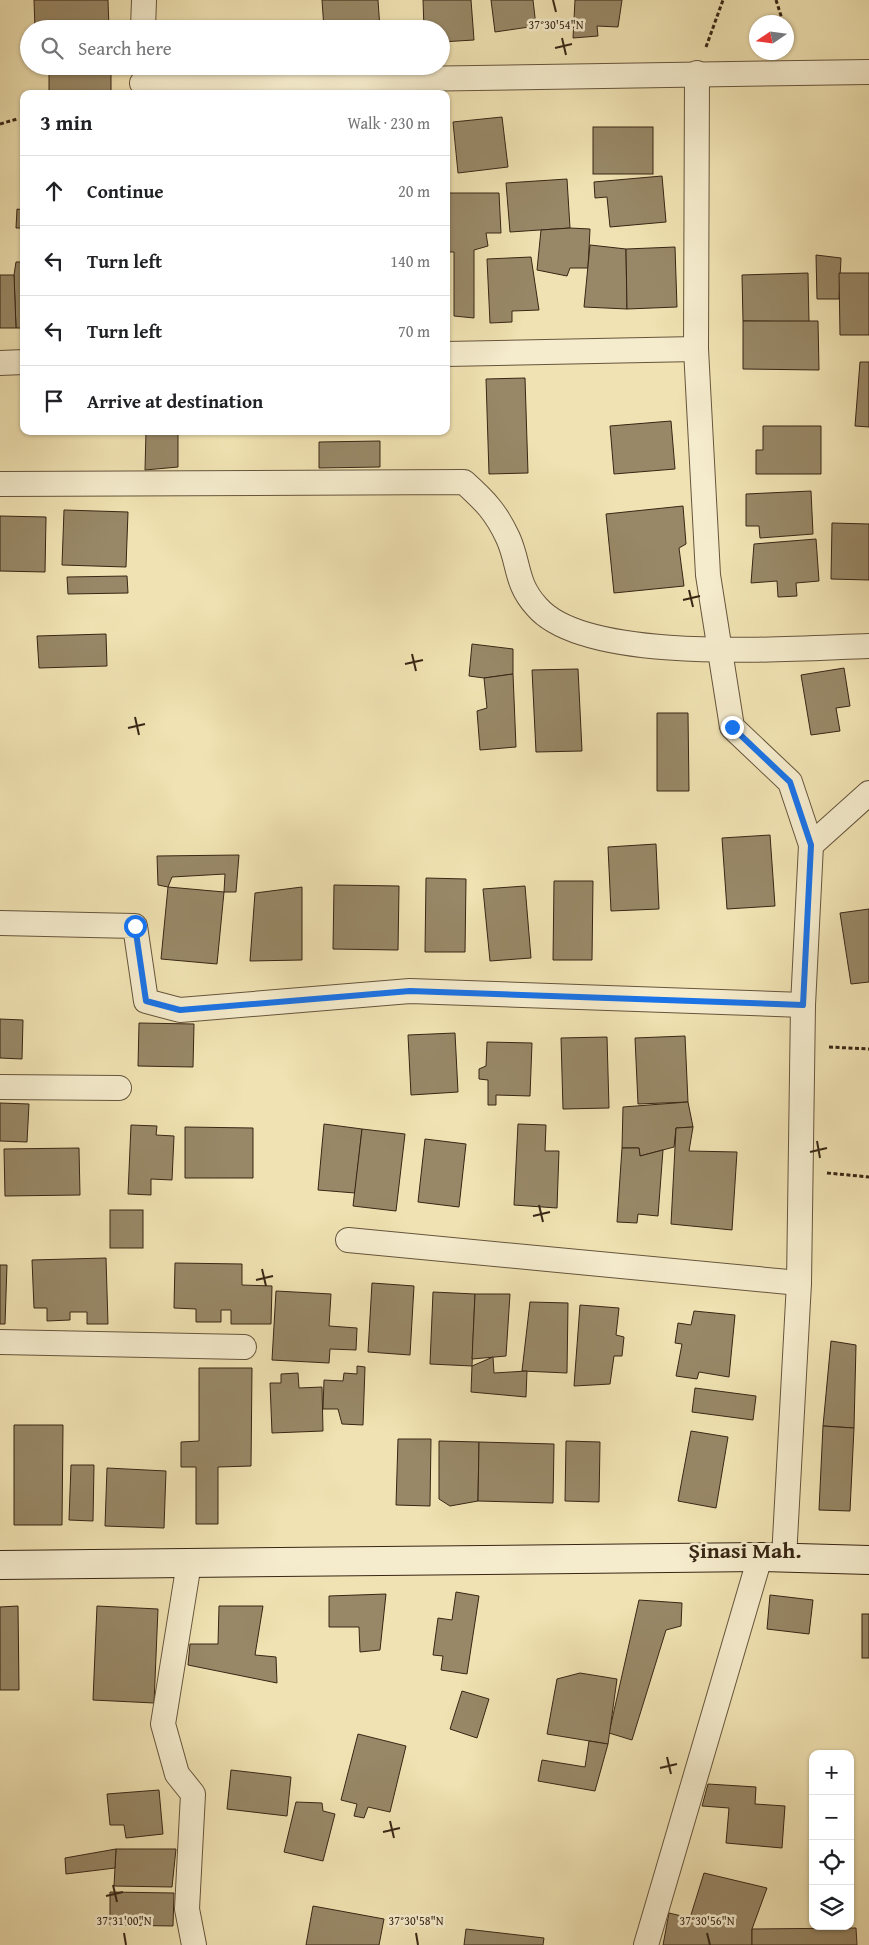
<!DOCTYPE html>
<meta charset="utf-8">
<style>
body{margin:0;font-family:"Gentium Book Plus",serif;background:#f2f2f2;color:#202124}
.controls{position:absolute;right:15px;bottom:15px;display:grid;overflow:hidden;border-radius:10px;box-shadow:0 1px 4px #0004}
.controls button{width:45px;height:45px;display:grid;place-items:center;padding:0;border:0;border-bottom:1px solid #e0e0e0;background:#fff;color:#202124;font:25px sans-serif}
.compass{position:absolute;left:749px;top:15px;width:45px;height:45px;border-radius:50%;background:#fff;box-shadow:0 1px 4px #0004;rotate:257deg}
.stop{position:absolute;width:15px;height:15px;margin:-11px;border:4px solid #1a73e8;border-radius:50%;background:#fff}
.stop.end{background:#1a73e8;border-color:#fff;box-shadow:0 1px 5px #0008}
.list{margin:0;padding:0;list-style:none}
h2{display:flex;justify-content:space-between;align-items:center;height:65px;margin:0;padding:0 20px;font-size:21px}
h2 small{font-size:16px;font-weight:400;color:#757577}
.list li{display:grid;grid-template-columns:32px 1fr auto;gap:15px;align-items:center;box-sizing:border-box;height:70px;padding:0 20px;border-top:1px solid #e0e0e0}
.list b{display:block;font-size:19px;white-space:nowrap}
.list em{font-size:16px;font-style:normal;color:#757577}
.icon{flex:none;width:28px;height:28px;fill:none;stroke:currentColor;stroke-width:2;stroke-linecap:round;stroke-linejoin:round}
.map{position:relative;flex:none;width:869px;height:1945px;overflow:hidden}
.search{position:absolute;background:#fff;box-shadow:0 1px 4px #0004;left:20px;top:20px;width:430px;height:55px;display:flex;align-items:center;gap:12px;box-sizing:border-box;padding:0 18px;border-radius:28px;color:#757577;font-size:19px}
.panel{position:absolute;background:#fff;box-shadow:0 1px 4px #0004;left:20px;top:90px;width:430px;height:345px;border-radius:10px}
.map>svg:first-child{display:block}
.building{fill:#988867;stroke:#382615}
.lines{fill:none;stroke-linecap:round;stroke-linejoin:round}
.street-casing{stroke:#66553c;stroke-width:26}
.secondary-casing{stroke:#382615;stroke-width:30}
.path{stroke:#382615;stroke-width:3;stroke-dasharray:4 2.5;stroke-linecap:butt}
.street{stroke:#f5eccd;stroke-width:24}
.secondary{stroke:#f5eccd;stroke-width:28}
.route{stroke:#1a73e8;stroke-width:6}
.ticks{fill:none;stroke:#382615;stroke-width:2}
.labels{text-anchor:middle;stroke-width:5;stroke-linejoin:round;paint-order:stroke}
.district-label{font-size:22px;font-weight:bold;fill:#382615;stroke:#f5eccd}
.ticks-label{font-size:12px;text-anchor:middle;fill:#382615;stroke:#f5eccd;stroke-width:5;stroke-linejoin:round;paint-order:stroke}
</style>
<div class="map">
<svg width="869" height="1945" viewBox="0 0 869 1945">
<rect width="100%" height="100%" fill="#f0e2b2"/>
<filter id="stains"><feTurbulence type="fractalNoise" baseFrequency=".004" numOctaves="4"/><feColorMatrix values="0 0 0 0 .2 0 0 0 0 .09 0 0 0 0 .02 0 0 0 .5 -.17"/></filter>
<radialGradient id="worn" r=".72"><stop offset=".6" stop-color="#630" stop-opacity="0"/><stop offset="1" stop-color="#630" stop-opacity=".3"/></radialGradient>
<g class="building">
<polygon points="34,0 108,0 109,29 35,29"/>
<polygon points="322,0 378,0 380,29 324,29"/>
<polygon points="423,0 471,0 474,40 441,42 441,29 424,29"/>
<polygon points="491,0 533,0 536,26 495,32"/>
<polygon points="575,0 622,0 618,27 597,26 598,36 573,38"/>
<rect x="49" y="66" width="62" height="28"/>
<polygon points="502,117 508,167 458,173 453,122"/>
<rect x="593" y="127" width="60" height="47"/>
<polygon points="662,176 666,222 610,227 607,197 595,198 594,182"/>
<polygon points="567,179 570,228 510,232 506,183"/>
<polygon points="446,193 499,193 501,233 486,233 488,246 474,250 474,318 454,316 454,252 446,252"/>
<polygon points="17,209 24,210 24,228 16,228"/>
<polygon points="570,228 590,229 588,268 570,268 567,276 537,270 541,230"/>
<polygon points="590,245 626,249 627,309 584,307"/>
<polygon points="675,247 677,307 627,309 626,249"/>
<polygon points="816,255 841,258 839,299 817,299"/>
<polygon points="531,257 539,310 512,311 512,322 490,323 487,259"/>
<polygon points="16,262 24,262 24,328 16,328 14,275"/>
<polygon points="808,273 809,322 743,321 742,275"/>
<polygon points="839,273 869,273 869,335 840,335"/>
<polygon points="0,275 14,275 16,328 0,328"/>
<polygon points="743,321 818,321 819,370 743,369"/>
<polygon points="860,362 869,362 869,427 855,426"/>
<polygon points="525,378 528,473 489,474 486,379"/>
<polygon points="671,421 675,469 614,474 610,426"/>
<polygon points="763,426 821,426 821,474 756,474 756,450 763,450"/>
<polygon points="146,431 178,431 178,467 145,470"/>
<polygon points="380,441 380,467 319,468 319,442"/>
<polygon points="811,491 813,534 760,538 759,526 746,526 746,494"/>
<polygon points="683,506 686,544 679,548 684,586 614,593 606,514"/>
<polygon points="64,510 128,512 126,567 62,565"/>
<polygon points="0,516 46,517 45,572 0,571"/>
<polygon points="832,523 869,524 869,580 831,579"/>
<polygon points="816,539 819,581 796,583 797,596 778,597 777,581 751,583 754,544"/>
<polygon points="127,576 128,593 68,594 67,577"/>
<polygon points="106,634 107,666 39,668 37,636"/>
<polygon points="472,644 513,649 513,674 484,678 469,676"/>
<polygon points="844,668 850,706 836,708 840,731 811,735 801,675"/>
<polygon points="578,669 582,751 536,752 532,670"/>
<polygon points="513,674 516,747 480,750 477,711 487,708 484,678"/>
<polygon points="657,713 688,713 689,791 657,791"/>
<polygon points="770,835 775,906 727,909 722,838"/>
<polygon points="656,844 659,909 611,911 608,847"/>
<polygon points="239,855 236,892 224,892 225,874 172,877 168,887 158,885 157,856"/>
<polygon points="426,878 466,879 465,952 425,952"/>
<polygon points="554,881 593,881 592,960 553,960"/>
<polygon points="334,885 399,886 398,950 333,949"/>
<polygon points="525,886 531,958 490,961 483,889"/>
<polygon points="168,887 224,892 217,964 161,959"/>
<polygon points="302,887 302,960 250,961 255,893"/>
<polygon points="869,909 869,982 851,984 840,913"/>
<polygon points="0,1019 23,1020 22,1059 0,1058"/>
<polygon points="139,1023 194,1024 193,1067 138,1066"/>
<polygon points="455,1033 458,1092 411,1095 408,1035"/>
<polygon points="685,1036 688,1102 638,1104 635,1038"/>
<polygon points="607,1037 609,1108 563,1109 561,1038"/>
<polygon points="487,1042 532,1043 530,1096 496,1095 496,1105 488,1105 488,1080 479,1079 479,1069 486,1066"/>
<polygon points="688,1102 693,1127 676,1128 674,1147 640,1156 639,1148 622,1148 623,1107"/>
<polygon points="0,1103 29,1104 27,1142 0,1141"/>
<polygon points="324,1124 362,1129 355,1193 318,1190"/>
<polygon points="518,1124 546,1125 545,1151 559,1151 557,1208 514,1205"/>
<polygon points="131,1125 157,1126 156,1135 174,1136 172,1180 151,1179 151,1195 128,1194"/>
<polygon points="185,1127 253,1128 253,1178 185,1178"/>
<polygon points="693,1127 689,1151 737,1152 732,1230 671,1224 676,1128"/>
<polygon points="362,1129 405,1134 396,1211 353,1206"/>
<polygon points="425,1139 466,1144 459,1207 418,1202"/>
<polygon points="79,1148 80,1195 5,1196 4,1149"/>
<polygon points="622,1148 639,1148 640,1156 663,1150 658,1216 638,1214 637,1223 617,1222"/>
<rect x="110" y="1210" width="33" height="38"/>
<polygon points="106,1258 108,1324 87,1324 87,1312 70,1312 70,1320 47,1321 47,1308 34,1308 32,1260"/>
<polygon points="175,1263 242,1264 242,1285 272,1286 271,1324 231,1324 231,1310 221,1310 221,1322 196,1322 196,1309 174,1308"/>
<polygon points="0,1265 7,1265 5,1324 0,1324"/>
<polygon points="372,1283 414,1286 410,1355 368,1352"/>
<polygon points="276,1291 331,1294 329,1326 357,1328 356,1350 330,1349 329,1363 272,1360"/>
<polygon points="433,1292 475,1294 472,1366 430,1364"/>
<polygon points="475,1294 510,1294 506,1356 472,1359"/>
<polygon points="530,1302 568,1303 567,1373 522,1371"/>
<polygon points="580,1305 619,1308 616,1335 624,1337 622,1356 614,1356 610,1384 574,1386"/>
<polygon points="694,1311 735,1315 729,1377 699,1372 697,1379 676,1376 682,1344 675,1343 678,1323 691,1325"/>
<polygon points="831,1341 856,1345 854,1428 823,1426"/>
<polygon points="493,1357 494,1373 527,1371 526,1397 471,1392 472,1366"/>
<polygon points="357,1366 365,1367 363,1425 342,1424 338,1409 323,1409 324,1380 343,1381 344,1373 357,1374"/>
<polygon points="199,1368 252,1368 251,1466 218,1467 218,1524 196,1524 196,1467 181,1467 181,1442 199,1441"/>
<polygon points="298,1373 299,1388 322,1387 323,1431 272,1433 270,1383 281,1383 281,1374"/>
<polygon points="695,1388 756,1396 753,1420 692,1412"/>
<polygon points="14,1425 63,1425 62,1525 14,1525"/>
<polygon points="823,1426 854,1428 850,1511 819,1510"/>
<polygon points="691,1431 728,1437 716,1508 678,1501"/>
<polygon points="398,1439 431,1439 430,1506 396,1505"/>
<polygon points="439,1441 479,1442 478,1501 450,1506 439,1499"/>
<polygon points="566,1441 600,1442 599,1502 565,1501"/>
<polygon points="479,1442 554,1444 553,1503 478,1501"/>
<polygon points="71,1465 94,1465 93,1521 69,1520"/>
<polygon points="107,1468 166,1471 164,1528 105,1526"/>
<polygon points="456,1592 479,1596 467,1674 441,1670 443,1656 433,1655 438,1618 452,1620"/>
<polygon points="386,1594 380,1650 360,1652 359,1627 329,1627 329,1596"/>
<polygon points="770,1595 813,1600 809,1634 767,1629"/>
<polygon points="639,1600 682,1603 681,1626 666,1630 632,1740 609,1733"/>
<polygon points="18,1606 19,1690 0,1690 0,1607"/>
<polygon points="97,1606 158,1609 154,1703 93,1700"/>
<polygon points="219,1606 263,1606 255,1655 276,1657 277,1683 188,1665 190,1644 218,1644"/>
<rect x="862" y="1614" width="7" height="44"/>
<polygon points="580,1673 617,1679 608,1744 547,1734 557,1679"/>
<polygon points="462,1691 489,1699 477,1738 450,1729"/>
<polygon points="358,1734 406,1746 390,1812 368,1807 364,1818 354,1816 357,1804 341,1800"/>
<polygon points="589,1741 608,1744 595,1791 538,1781 542,1760 585,1767"/>
<polygon points="231,1770 291,1777 287,1816 227,1809"/>
<polygon points="708,1784 756,1787 755,1804 785,1806 782,1848 726,1843 729,1808 702,1806"/>
<polygon points="159,1790 163,1834 126,1838 124,1825 110,1825 107,1794"/>
<polygon points="296,1802 322,1803 323,1811 335,1814 323,1861 284,1852"/>
<polygon points="116,1849 176,1849 172,1887 114,1886"/>
<polygon points="116,1849 115,1868 66,1874 65,1858"/>
<polygon points="704,1873 767,1888 752,1929 752,1945 663,1945 669,1913 690,1918"/>
<polygon points="110,1892 174,1893 173,1926 110,1925"/>
<polygon points="313,1906 384,1919 379,1945 306,1945"/>
<polygon points="856,1928 857,1945 752,1945 752,1929"/>
<polygon points="466,1929 544,1938 543,1945 464,1945"/>
</g>
<g class="lines">
<g class="street-casing">
<g id="street">
<polyline points="143,29 144,0"/>
<polyline points="697,73 696,349 708,575 732,727 790,782 811,845 803,1005 799,1283 784,1558"/>
<polyline points="142,83 869,72"/>
<polyline points="446,354 696,349"/>
<polyline points="0,363 24,362"/>
<path d="M 0,484 L 464,482 C 485,501 496,512 508,538 C 520,565 515,583 537,607 C 587,665 794,648 869,646"/>
<polyline points="811,845 869,793"/>
<polyline points="0,923 135,926 146,1001 180,1010 410,991 803,1005"/>
<polyline points="0,1087 119,1088"/>
<polyline points="348,1240 799,1283"/>
<polyline points="0,1342 244,1347"/>
<polyline points="189,1563 163,1724 177,1774 193,1794 187,1909 194,1945"/>
<polyline points="646,1945 760,1557"/>
</g>
</g>
<g class="secondary-casing">
<polyline id="secondary" points="0,1565 760,1557 869,1560"/>
</g>
<g class="path">
<polyline points="776,0 783,22"/>
<polyline points="786,32 791,46"/>
<polyline points="706,47 723,0"/>
<polyline points="0,124 17,119"/>
<polyline points="829,1047 869,1049"/>
<polyline points="827,1173 869,1177"/>
</g>
<use href="#street" class="street"/>
<use href="#secondary" class="secondary"/>
</g>
<g class="lines">
<polyline class="route" points="135,926 146,1001 180,1010 410,991 803,1005 811,845 790,782 732,727"/>
</g>
<path class="ticks" d="M 553,0 L 556,12M 562,38 L 566,55M 555,48 L 572,44M 689,590 L 693,607M 683,600 L 700,596M 412,654 L 416,671M 405,664 L 423,660M 135,717 L 139,735M 128,728 L 145,724M 817,1141 L 820,1158M 810,1152 L 827,1148M 539,1205 L 543,1222M 533,1216 L 550,1212M 262,1269 L 266,1286M 256,1280 L 273,1276M 667,1757 L 671,1774M 660,1768 L 677,1764M 390,1821 L 394,1838M 383,1832 L 400,1828M 113,1885 L 117,1902M 106,1896 L 123,1892M 124,1933 L 126,1945M 416,1933 L 418,1945M 707,1933 L 710,1945"/>
<g class="labels">
<g class="district-label">
<text x="745" y="1558">Şinasi Mah.</text>
</g>
</g>
<g class="ticks-label">
<text x="556" y="29">37°30'54"N</text>
<text x="124" y="1925">37°31'00"N</text>
<text x="416" y="1925">37°30'58"N</text>
<text x="707" y="1925">37°30'56"N</text>
</g>
<rect width="100%" height="100%" filter="url(#stains)"/>
<rect width="100%" height="100%" fill="url(#worn)"/>
</svg>
<div class="controls">
<button>+</button>
<button>−</button>
<button><svg class="icon" aria-label="locate" viewBox="0 0 24 24"><circle cx="12" cy="12" r="6"/><path d="M12 2v4M12 18v4M2 12h4M18 12h4"/></svg></button>
<button><svg class="icon" aria-label="layers" viewBox="0 0 24 24"><path d="M12 4l9 5-9 5-9-5zM3 14l9 5 9-5"/></svg></button>
</div>
<svg class="compass" viewBox="-18 -18 36 36"><path d="M0-13l5 13h-10z" fill="#e53935"/><path d="M0 13l5-13h-10z" fill="#757577"/></svg>
<div class="stop" style="left:135px;top:926px"></div>
<div class="stop end" style="left:732px;top:727px"></div>
<div class="search"><svg class="icon" aria-label="search" viewBox="0 0 24 24"><circle cx="10" cy="10" r="6"/><path d="M15 15l6 6"/></svg>Search here</div>
<section class="panel">
<h2>3 min<small>Walk · 230 m</small></h2>
<ul class="list">
<li><svg class="icon" aria-label="ahead" viewBox="0 0 24 24"><path d="M12 20V5M6 11l6-6 6 6"/></svg><div><b>Continue</b></div><em>20 m</em></li>
<li><svg class="icon" aria-label="left" viewBox="0 0 24 24"><path d="M17 20v-9H6M10 6l-5 5 5 5"/></svg><div><b>Turn left</b></div><em>140 m</em></li>
<li><svg class="icon" aria-label="left" viewBox="0 0 24 24"><path d="M17 20v-9H6M10 6l-5 5 5 5"/></svg><div><b>Turn left</b></div><em>70 m</em></li>
<li><svg class="icon" aria-label="arrive" viewBox="0 0 24 24"><path d="M6 21V4h12l-3 4 3 4H6"/></svg><div><b>Arrive at destination</b></div></li>
</ul>
</section>
</div>
